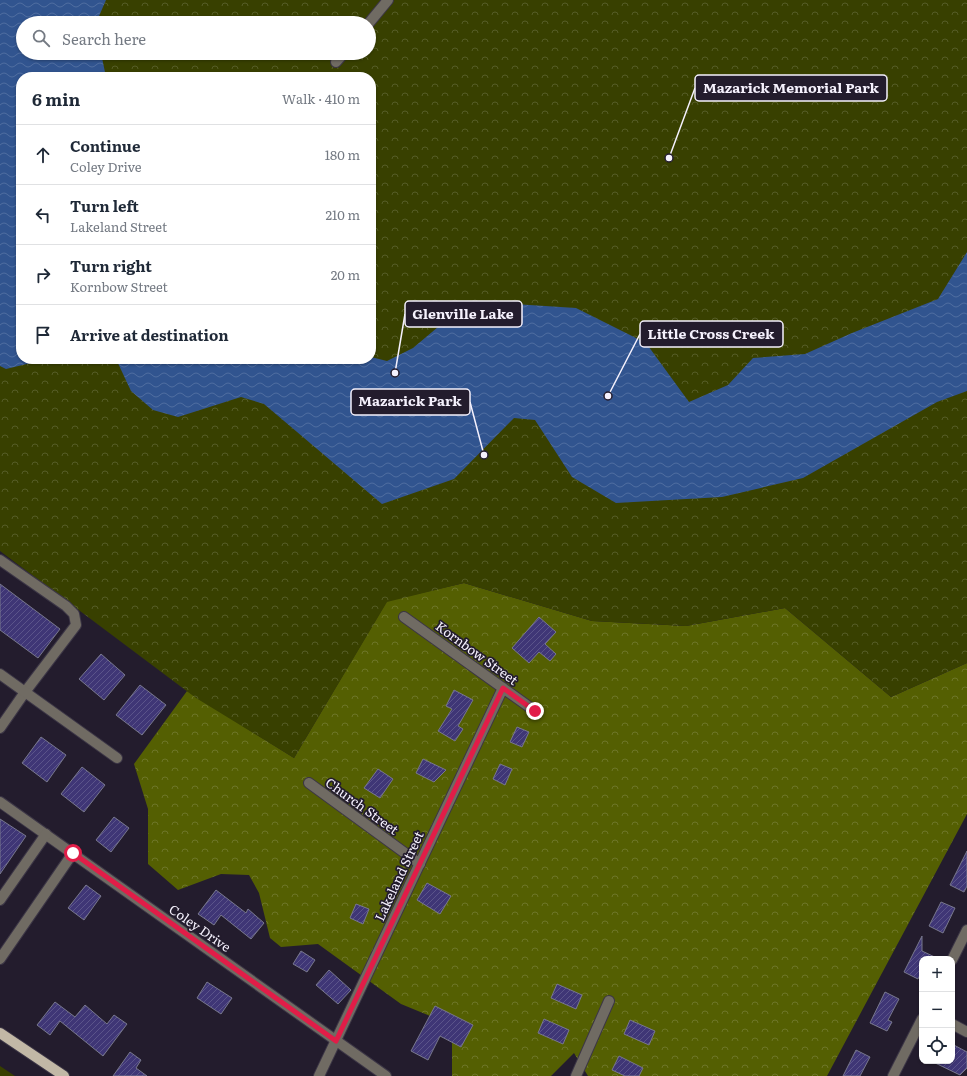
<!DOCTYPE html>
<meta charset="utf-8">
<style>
body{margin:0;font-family:Literata,serif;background:#f6f6f7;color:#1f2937}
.controls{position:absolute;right:12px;bottom:12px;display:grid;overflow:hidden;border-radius:8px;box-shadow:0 1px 3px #0004}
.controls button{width:36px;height:36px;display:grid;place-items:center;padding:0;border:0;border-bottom:1px solid #e0e1e3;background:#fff;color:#1f2937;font:20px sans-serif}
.stop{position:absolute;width:12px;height:12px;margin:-9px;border:3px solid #e11d48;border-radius:50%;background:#fff}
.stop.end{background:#e11d48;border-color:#fff;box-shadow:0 1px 4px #0008}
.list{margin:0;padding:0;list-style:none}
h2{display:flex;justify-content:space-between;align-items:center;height:52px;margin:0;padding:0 16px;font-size:17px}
h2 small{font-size:13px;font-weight:400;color:#747a83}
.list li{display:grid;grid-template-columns:26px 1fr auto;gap:12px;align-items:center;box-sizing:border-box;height:60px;padding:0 16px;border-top:1px solid #e0e1e3}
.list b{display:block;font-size:15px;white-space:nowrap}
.list p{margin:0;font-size:13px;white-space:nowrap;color:#747a83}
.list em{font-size:13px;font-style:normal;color:#747a83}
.icon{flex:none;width:22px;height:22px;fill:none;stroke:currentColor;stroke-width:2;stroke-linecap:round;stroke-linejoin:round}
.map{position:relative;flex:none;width:967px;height:1076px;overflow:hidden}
.search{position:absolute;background:#fff;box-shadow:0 1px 3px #0004;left:16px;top:16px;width:360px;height:44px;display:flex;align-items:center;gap:10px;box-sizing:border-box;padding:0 14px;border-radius:22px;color:#747a83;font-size:15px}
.panel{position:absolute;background:#fff;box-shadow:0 1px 3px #0004;left:16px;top:72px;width:360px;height:292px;border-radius:16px}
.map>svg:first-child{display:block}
.grass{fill:#384000}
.forest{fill:url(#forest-crowns)}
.park{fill:url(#park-crowns);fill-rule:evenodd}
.water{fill:url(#water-waves)}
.building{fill:url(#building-hatch);stroke:#78788d}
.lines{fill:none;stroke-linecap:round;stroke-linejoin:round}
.minor-casing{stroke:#3c3646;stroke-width:12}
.primary-casing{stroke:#3c3646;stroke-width:12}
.minor{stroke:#706b63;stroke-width:10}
.primary{stroke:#c2b8a6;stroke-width:10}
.route{stroke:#e11d48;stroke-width:5}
.labels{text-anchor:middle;stroke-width:3.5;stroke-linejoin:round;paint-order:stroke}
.street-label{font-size:13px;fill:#f5f1fd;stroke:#231c2d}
.leader{fill:none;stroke:#f5f1fd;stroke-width:1.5}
.callout-dot{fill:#f5f1fd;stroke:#231c2d;stroke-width:1.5}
.callout{fill:#231c2d;stroke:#f5f1fd;stroke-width:1.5}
.callout-label{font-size:14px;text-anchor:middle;font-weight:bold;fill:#f5f1fd}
</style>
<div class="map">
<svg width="967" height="1076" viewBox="0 0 967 1076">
<defs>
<pattern id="forest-crowns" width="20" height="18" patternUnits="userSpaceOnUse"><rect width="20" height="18" fill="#545f02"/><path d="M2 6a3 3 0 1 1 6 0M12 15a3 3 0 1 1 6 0" fill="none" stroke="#6d7628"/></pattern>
<pattern id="park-crowns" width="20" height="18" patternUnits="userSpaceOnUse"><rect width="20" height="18" fill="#384000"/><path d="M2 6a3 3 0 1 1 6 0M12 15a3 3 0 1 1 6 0" fill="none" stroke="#555c26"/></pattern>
<pattern id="water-waves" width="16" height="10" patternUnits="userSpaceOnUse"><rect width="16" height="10" fill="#31548f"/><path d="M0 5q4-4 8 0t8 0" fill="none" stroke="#4f6da0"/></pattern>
<pattern id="building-hatch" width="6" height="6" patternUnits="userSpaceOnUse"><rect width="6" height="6" fill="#3f3676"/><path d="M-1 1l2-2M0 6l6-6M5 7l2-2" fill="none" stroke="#5b548a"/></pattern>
</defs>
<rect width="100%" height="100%" fill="#231c2d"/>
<polygon class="grass" points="0,1066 15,1076 0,1076"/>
<polygon class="forest" points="464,583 592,621 686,626 785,608 891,697 967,663 967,814 827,1076 588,1076 574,1053 551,1076 452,1076 452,1025 401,1004 318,944 281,947 270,938 259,893 249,875 221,874 178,890 148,864 148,809 134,764 187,691 294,758 387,601"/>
<path class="park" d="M 0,0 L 967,0 L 967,663 L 891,697 L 785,608 L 686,626 L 592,621 L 464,583 L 387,602 L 294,758 L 196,698 L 0,551 ZM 23,23 L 369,23 L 369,53 L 23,53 ZM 21,77 L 371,77 L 371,359 L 21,359 Z"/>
<g class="water">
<polygon points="0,0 106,0 96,23 23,23 23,53 101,53 106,77 21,77 21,359 40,359 39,361 6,369 0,366"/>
<polygon points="967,252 967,391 937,402 803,478 722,497 616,503 572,477 535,420 514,418 454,479 382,504 264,404 241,397 178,417 153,410 131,391 116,359 371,359 371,357 387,361 413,348 438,327 468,311 514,304 576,308 646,343 689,402 728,385 753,358 805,354 852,333 938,299"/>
</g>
<g class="building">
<polygon points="0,584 60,629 38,658 0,630"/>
<polygon points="539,617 556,632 545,644 556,654 550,661 539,652 529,663 512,648"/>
<polygon points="101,654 125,675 104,700 79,679"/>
<polygon points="140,685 166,705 142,735 116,715"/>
<polygon points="454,690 473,700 458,726 463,729 455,741 438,731 452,709 446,706"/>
<polygon points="517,727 529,732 522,747 510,742"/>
<polygon points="41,737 66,755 47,782 22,763"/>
<polygon points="423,759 446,770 434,782 416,773"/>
<polygon points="500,764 512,769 505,785 493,779"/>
<polygon points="82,767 105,785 84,812 61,794"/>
<polygon points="378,769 393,779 380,798 364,788"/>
<polygon points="114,817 129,828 111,852 96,840"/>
<polygon points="0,819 26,836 0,874"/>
<polygon points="967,851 967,886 964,892 950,885"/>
<polygon points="427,883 451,896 440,914 417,900"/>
<polygon points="86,885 101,896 84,920 68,908"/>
<polygon points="216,890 246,913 248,909 264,923 251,939 221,915 214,925 198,914"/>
<polygon points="941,902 955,908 943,933 929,926"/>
<polygon points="356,904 369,909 363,924 350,918"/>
<polygon points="922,936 922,951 939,959 922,959 922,971 918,979 904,972"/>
<polygon points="301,951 315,960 307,972 293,964"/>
<polygon points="329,970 351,990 338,1004 316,985"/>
<polygon points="207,982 232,998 221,1014 197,998"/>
<polygon points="557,984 582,995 576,1009 551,998"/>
<polygon points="885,992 899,999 888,1020 892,1022 887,1031 870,1023"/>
<polygon points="55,1002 75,1017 85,1005 107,1024 114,1015 127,1024 103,1056 60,1021 50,1035 37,1025"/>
<polygon points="435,1006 473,1025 461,1047 440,1036 428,1060 411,1051"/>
<polygon points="544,1019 569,1030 563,1044 538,1033"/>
<polygon points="630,1020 655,1031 649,1045 624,1034"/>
<polygon points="952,1044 967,1052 967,1068 960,1075 931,1061 952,1061"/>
<polygon points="856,1050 870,1057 860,1076 843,1076"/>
<polygon points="130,1052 141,1060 136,1068 147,1076 113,1076"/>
<polygon points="619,1056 643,1068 639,1076 625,1076 612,1070"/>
</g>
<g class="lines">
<g class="minor-casing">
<g id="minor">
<polyline points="369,23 388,0"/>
<polyline points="336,62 344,53"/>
<polyline points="0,560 66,606 74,614 76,625 25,692 0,728"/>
<polyline points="404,617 535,711"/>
<polyline points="0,674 117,758"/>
<polyline points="309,783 420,864"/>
<polyline points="0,802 386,1076"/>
<polyline points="0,900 46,834"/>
<polyline points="0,959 73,853"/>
<polyline points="952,960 967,930"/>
<polyline points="952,1024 967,1032"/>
<polyline points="319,1076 503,688"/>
<polyline points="576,1076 609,1001"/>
<polyline points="893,1076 922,1019"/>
</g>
</g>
<g class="primary-casing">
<polyline id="primary" points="0,1033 64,1076"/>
</g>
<use href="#minor" class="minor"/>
<use href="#primary" class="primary"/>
</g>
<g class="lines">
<polyline class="route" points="73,853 336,1041 503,688 535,711"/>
</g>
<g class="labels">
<g class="street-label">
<text transform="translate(477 653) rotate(36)" y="5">Kornbow Street</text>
<text transform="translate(362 806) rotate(36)" y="5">Church Street</text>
<text transform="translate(399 876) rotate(-65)" y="5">Lakeland Street</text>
<text transform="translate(200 928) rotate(35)" y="5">Coley Drive</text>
</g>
</g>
<path class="leader" d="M669 158L695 88M395 373L405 314M608 396L640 334M484 455L470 402"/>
<g class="callout-dot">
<circle cx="669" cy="158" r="4"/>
<circle cx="395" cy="373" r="4"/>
<circle cx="608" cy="396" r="4"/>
<circle cx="484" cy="455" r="4"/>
</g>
<g class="callout">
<rect x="695" y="75" width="192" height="26" rx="4"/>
<rect x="405" y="301" width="117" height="26" rx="4"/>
<rect x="640" y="321" width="143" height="26" rx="4"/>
<rect x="351" y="389" width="119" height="26" rx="4"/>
</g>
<g class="callout-label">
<text x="791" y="93">Mazarick Memorial Park</text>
<text x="463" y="319">Glenville Lake</text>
<text x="711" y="339">Little Cross Creek</text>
<text x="410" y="406">Mazarick Park</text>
</g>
</svg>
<div class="controls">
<button>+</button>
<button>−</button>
<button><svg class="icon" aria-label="locate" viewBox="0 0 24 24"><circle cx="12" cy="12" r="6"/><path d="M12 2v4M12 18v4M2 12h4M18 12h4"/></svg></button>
</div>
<div class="stop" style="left:73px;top:853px"></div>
<div class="stop end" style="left:535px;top:711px"></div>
<div class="search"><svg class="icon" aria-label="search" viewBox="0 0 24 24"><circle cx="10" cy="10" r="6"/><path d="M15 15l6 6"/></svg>Search here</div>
<section class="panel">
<h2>6 min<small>Walk · 410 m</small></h2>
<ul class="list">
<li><svg class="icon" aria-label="ahead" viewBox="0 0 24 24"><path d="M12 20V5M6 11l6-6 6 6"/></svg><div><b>Continue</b><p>Coley Drive</p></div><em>180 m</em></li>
<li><svg class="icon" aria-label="left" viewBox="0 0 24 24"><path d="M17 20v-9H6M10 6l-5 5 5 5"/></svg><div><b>Turn left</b><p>Lakeland Street</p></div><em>210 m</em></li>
<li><svg class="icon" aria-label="right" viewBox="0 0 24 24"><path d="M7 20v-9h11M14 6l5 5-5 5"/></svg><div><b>Turn right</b><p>Kornbow Street</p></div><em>20 m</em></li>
<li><svg class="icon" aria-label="arrive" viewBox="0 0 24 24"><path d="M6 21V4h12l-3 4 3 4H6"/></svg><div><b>Arrive at destination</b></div></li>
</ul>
</section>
</div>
